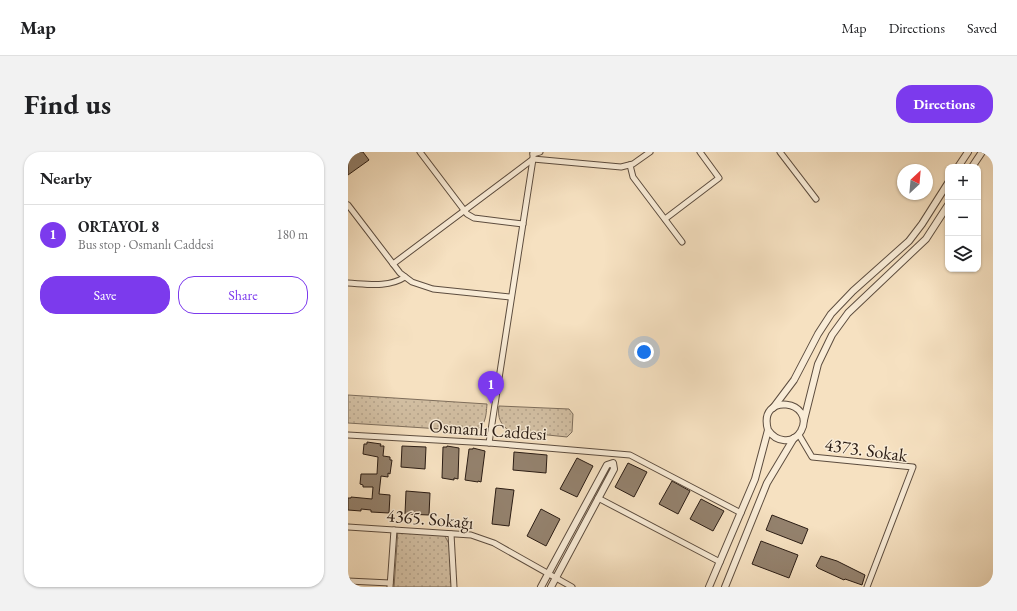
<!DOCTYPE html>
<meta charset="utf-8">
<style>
body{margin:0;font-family:"EB Garamond",serif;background:#f2f2f2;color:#202124}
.controls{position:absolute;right:12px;top:12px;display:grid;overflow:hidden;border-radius:8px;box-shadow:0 1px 3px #0004}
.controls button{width:36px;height:36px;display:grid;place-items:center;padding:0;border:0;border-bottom:1px solid #e0e0e0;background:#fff;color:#202124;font:20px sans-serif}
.compass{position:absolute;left:549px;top:12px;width:36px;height:36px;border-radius:50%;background:#fff;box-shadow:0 1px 3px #0004;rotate:26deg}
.you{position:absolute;left:296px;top:200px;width:14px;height:14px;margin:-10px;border:3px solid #fff;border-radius:50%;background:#1a73e8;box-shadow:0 0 0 6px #1a73e833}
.badge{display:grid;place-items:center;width:26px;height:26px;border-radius:50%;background:#7c3aed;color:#fff;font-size:13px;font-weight:700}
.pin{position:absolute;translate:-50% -33px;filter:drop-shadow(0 1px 2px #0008)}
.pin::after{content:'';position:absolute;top:21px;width:14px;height:12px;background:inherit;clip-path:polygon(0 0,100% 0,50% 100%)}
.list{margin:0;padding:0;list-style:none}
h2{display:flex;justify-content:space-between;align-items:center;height:52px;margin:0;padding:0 16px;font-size:17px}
h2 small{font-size:13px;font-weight:400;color:#757577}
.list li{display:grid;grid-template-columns:26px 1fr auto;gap:12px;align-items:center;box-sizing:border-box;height:60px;padding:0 16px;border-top:1px solid #e0e0e0}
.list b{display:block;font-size:15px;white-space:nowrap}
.list p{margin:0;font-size:13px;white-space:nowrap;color:#757577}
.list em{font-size:13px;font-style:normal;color:#757577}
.actions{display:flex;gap:8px;padding:12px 16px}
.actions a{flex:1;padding:9px 0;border:1px solid #7c3aed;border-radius:16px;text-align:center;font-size:14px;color:#7c3aed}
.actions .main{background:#7c3aed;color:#fff}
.icon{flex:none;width:22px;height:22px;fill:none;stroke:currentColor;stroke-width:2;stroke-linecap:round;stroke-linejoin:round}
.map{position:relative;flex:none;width:645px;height:435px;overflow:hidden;border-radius:16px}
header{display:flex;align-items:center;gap:24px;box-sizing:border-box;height:56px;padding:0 20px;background:#fff;border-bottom:1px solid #e0e0e0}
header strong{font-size:19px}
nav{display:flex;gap:22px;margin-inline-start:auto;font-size:14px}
.intro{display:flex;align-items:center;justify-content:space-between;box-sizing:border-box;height:96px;padding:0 24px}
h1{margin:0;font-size:28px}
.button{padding:10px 18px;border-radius:16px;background:#7c3aed;color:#fff;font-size:14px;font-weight:700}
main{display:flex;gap:24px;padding:0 24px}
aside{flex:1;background:#fff;border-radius:16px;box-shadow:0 1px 3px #0004}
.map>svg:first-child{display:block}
.grass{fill:url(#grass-dots);stroke:#7e6e5c}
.building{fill:#94826e;stroke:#2a1c14}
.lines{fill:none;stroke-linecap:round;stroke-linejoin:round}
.minor-casing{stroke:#5d4d3f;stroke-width:7}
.tertiary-casing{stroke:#5d4d3f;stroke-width:8}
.minor{stroke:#f9ecd7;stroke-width:5}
.tertiary{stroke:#f9ecd7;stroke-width:6}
.labels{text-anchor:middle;stroke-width:3;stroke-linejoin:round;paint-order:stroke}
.street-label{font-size:18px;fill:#2a1c14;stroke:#f9ecd7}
</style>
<header>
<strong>Map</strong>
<nav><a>Map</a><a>Directions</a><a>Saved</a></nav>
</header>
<div class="intro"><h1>Find us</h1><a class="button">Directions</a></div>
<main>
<aside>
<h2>Nearby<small></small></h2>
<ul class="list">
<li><span class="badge">1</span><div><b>ORTAYOL 8</b><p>Bus stop · Osmanlı Caddesi</p></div><em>180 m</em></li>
</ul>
<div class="actions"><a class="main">Save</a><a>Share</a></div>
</aside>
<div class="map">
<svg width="645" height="435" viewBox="0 0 645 435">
<defs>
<pattern id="grass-dots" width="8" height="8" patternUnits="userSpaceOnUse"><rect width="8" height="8" fill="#d3c0a4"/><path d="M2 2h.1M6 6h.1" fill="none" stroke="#b5a48c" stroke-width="1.8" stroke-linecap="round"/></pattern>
</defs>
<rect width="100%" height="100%" fill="#f6e1c1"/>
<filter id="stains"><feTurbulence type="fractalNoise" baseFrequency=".005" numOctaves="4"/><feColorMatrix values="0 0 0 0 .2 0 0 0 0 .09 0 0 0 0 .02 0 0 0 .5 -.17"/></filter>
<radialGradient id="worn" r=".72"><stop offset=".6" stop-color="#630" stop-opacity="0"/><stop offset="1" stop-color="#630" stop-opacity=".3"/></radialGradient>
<g class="grass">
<path d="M 0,243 L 139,252 C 138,264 138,276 124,279 L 0,271 Z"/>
<path d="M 151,254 L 221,257 L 225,262 L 224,280 L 219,285 L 162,279 C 153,274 149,265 151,254 Z"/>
<polygon points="50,377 95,380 101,392 105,435 46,435"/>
</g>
<g class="building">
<polygon points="8,0 15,0 21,8 0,23 0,6"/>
<polygon points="19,290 33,292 32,294 36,294 35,304 42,305 42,308 44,308 42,322 40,321 40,325 33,324 31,342 42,343 41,361 23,360 23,358 13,357 13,359 0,358 0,346 3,346 3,345 24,347 25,335 15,335 15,333 12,332 13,322 29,322 30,305 15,302 16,292 19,292"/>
<polygon points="54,294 78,295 77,317 53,315"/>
<polygon points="99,294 111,296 110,327 106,326 106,328 94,326 95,295 99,295"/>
<polygon points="125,296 137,299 133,330 130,329 130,330 117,328 121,297 125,297"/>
<polygon points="166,300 199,303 198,321 165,318"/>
<polygon points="229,306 245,314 229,345 212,337"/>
<polygon points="280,311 299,320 286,345 267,335"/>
<polygon points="324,329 342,339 330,362 311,352"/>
<polygon points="148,336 166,338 161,374 144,372"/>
<polygon points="58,339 82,341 81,363 57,362"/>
<polygon points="353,347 376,359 365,379 342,367"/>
<polygon points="193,357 212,367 198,394 179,384"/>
<polygon points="424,363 460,377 454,392 418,378"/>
<polygon points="413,389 450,403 441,426 404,412"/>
<polygon points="473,404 489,409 517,423 514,433 497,427 496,428 470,416 468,414"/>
</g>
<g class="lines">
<g class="minor-casing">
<g id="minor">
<polyline points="72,0 119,62 126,66 175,72"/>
<polyline points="432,0 468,47"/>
<polyline points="185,2 192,0"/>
<polyline points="282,13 285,25 334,90"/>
<polyline points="0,53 52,121 64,130 85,137 163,145"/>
<polyline points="317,67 371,26 352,0"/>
<polyline points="45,112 185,7 273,15 285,12 302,0"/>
<path d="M 0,131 C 19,132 40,136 57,125"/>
<polyline points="0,283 141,291 282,303 393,361"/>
<polyline points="451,283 464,305 565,315 519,435"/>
<polyline points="141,291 185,7 185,0"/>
<polyline points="250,346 372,410"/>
<polyline points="0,375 123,383 146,391 224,435"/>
<polyline points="103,382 106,435"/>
<polyline points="0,429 42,431"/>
<polyline points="42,435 46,378"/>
</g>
</g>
<g class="tertiary-casing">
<g id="tertiary">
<polyline points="610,15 620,0"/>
<polyline points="624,15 634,0"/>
<polyline points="425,256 446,228 470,182 483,162 505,139 561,89 574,72 600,31"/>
<polyline points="456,268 470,212 484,183 500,161 578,87 600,53"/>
<polyline points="193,435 259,313 265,311 266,317 203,435"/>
<path d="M 361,435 L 407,327 L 420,278 C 409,239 469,249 453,279 C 445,293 428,290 420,278"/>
<polyline points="377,435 419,331 446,286"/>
</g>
</g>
<use href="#minor" class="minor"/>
<use href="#tertiary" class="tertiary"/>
</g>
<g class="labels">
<g class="street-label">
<text transform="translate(140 278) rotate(4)" y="6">Osmanlı Caddesi</text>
<text transform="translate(518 298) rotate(8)" y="6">4373. Sokak</text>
<text transform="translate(82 367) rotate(5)" y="6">4365. Sokağı</text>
</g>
</g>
<rect width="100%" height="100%" filter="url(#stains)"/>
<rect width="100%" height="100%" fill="url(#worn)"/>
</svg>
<div class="controls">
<button>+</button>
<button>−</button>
<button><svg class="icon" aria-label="layers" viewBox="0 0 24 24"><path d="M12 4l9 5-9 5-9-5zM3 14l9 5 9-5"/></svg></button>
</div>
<svg class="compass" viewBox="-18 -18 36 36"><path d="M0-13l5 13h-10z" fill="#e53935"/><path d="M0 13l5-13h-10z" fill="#757577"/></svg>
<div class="you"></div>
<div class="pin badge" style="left:143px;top:252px">1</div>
</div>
</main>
